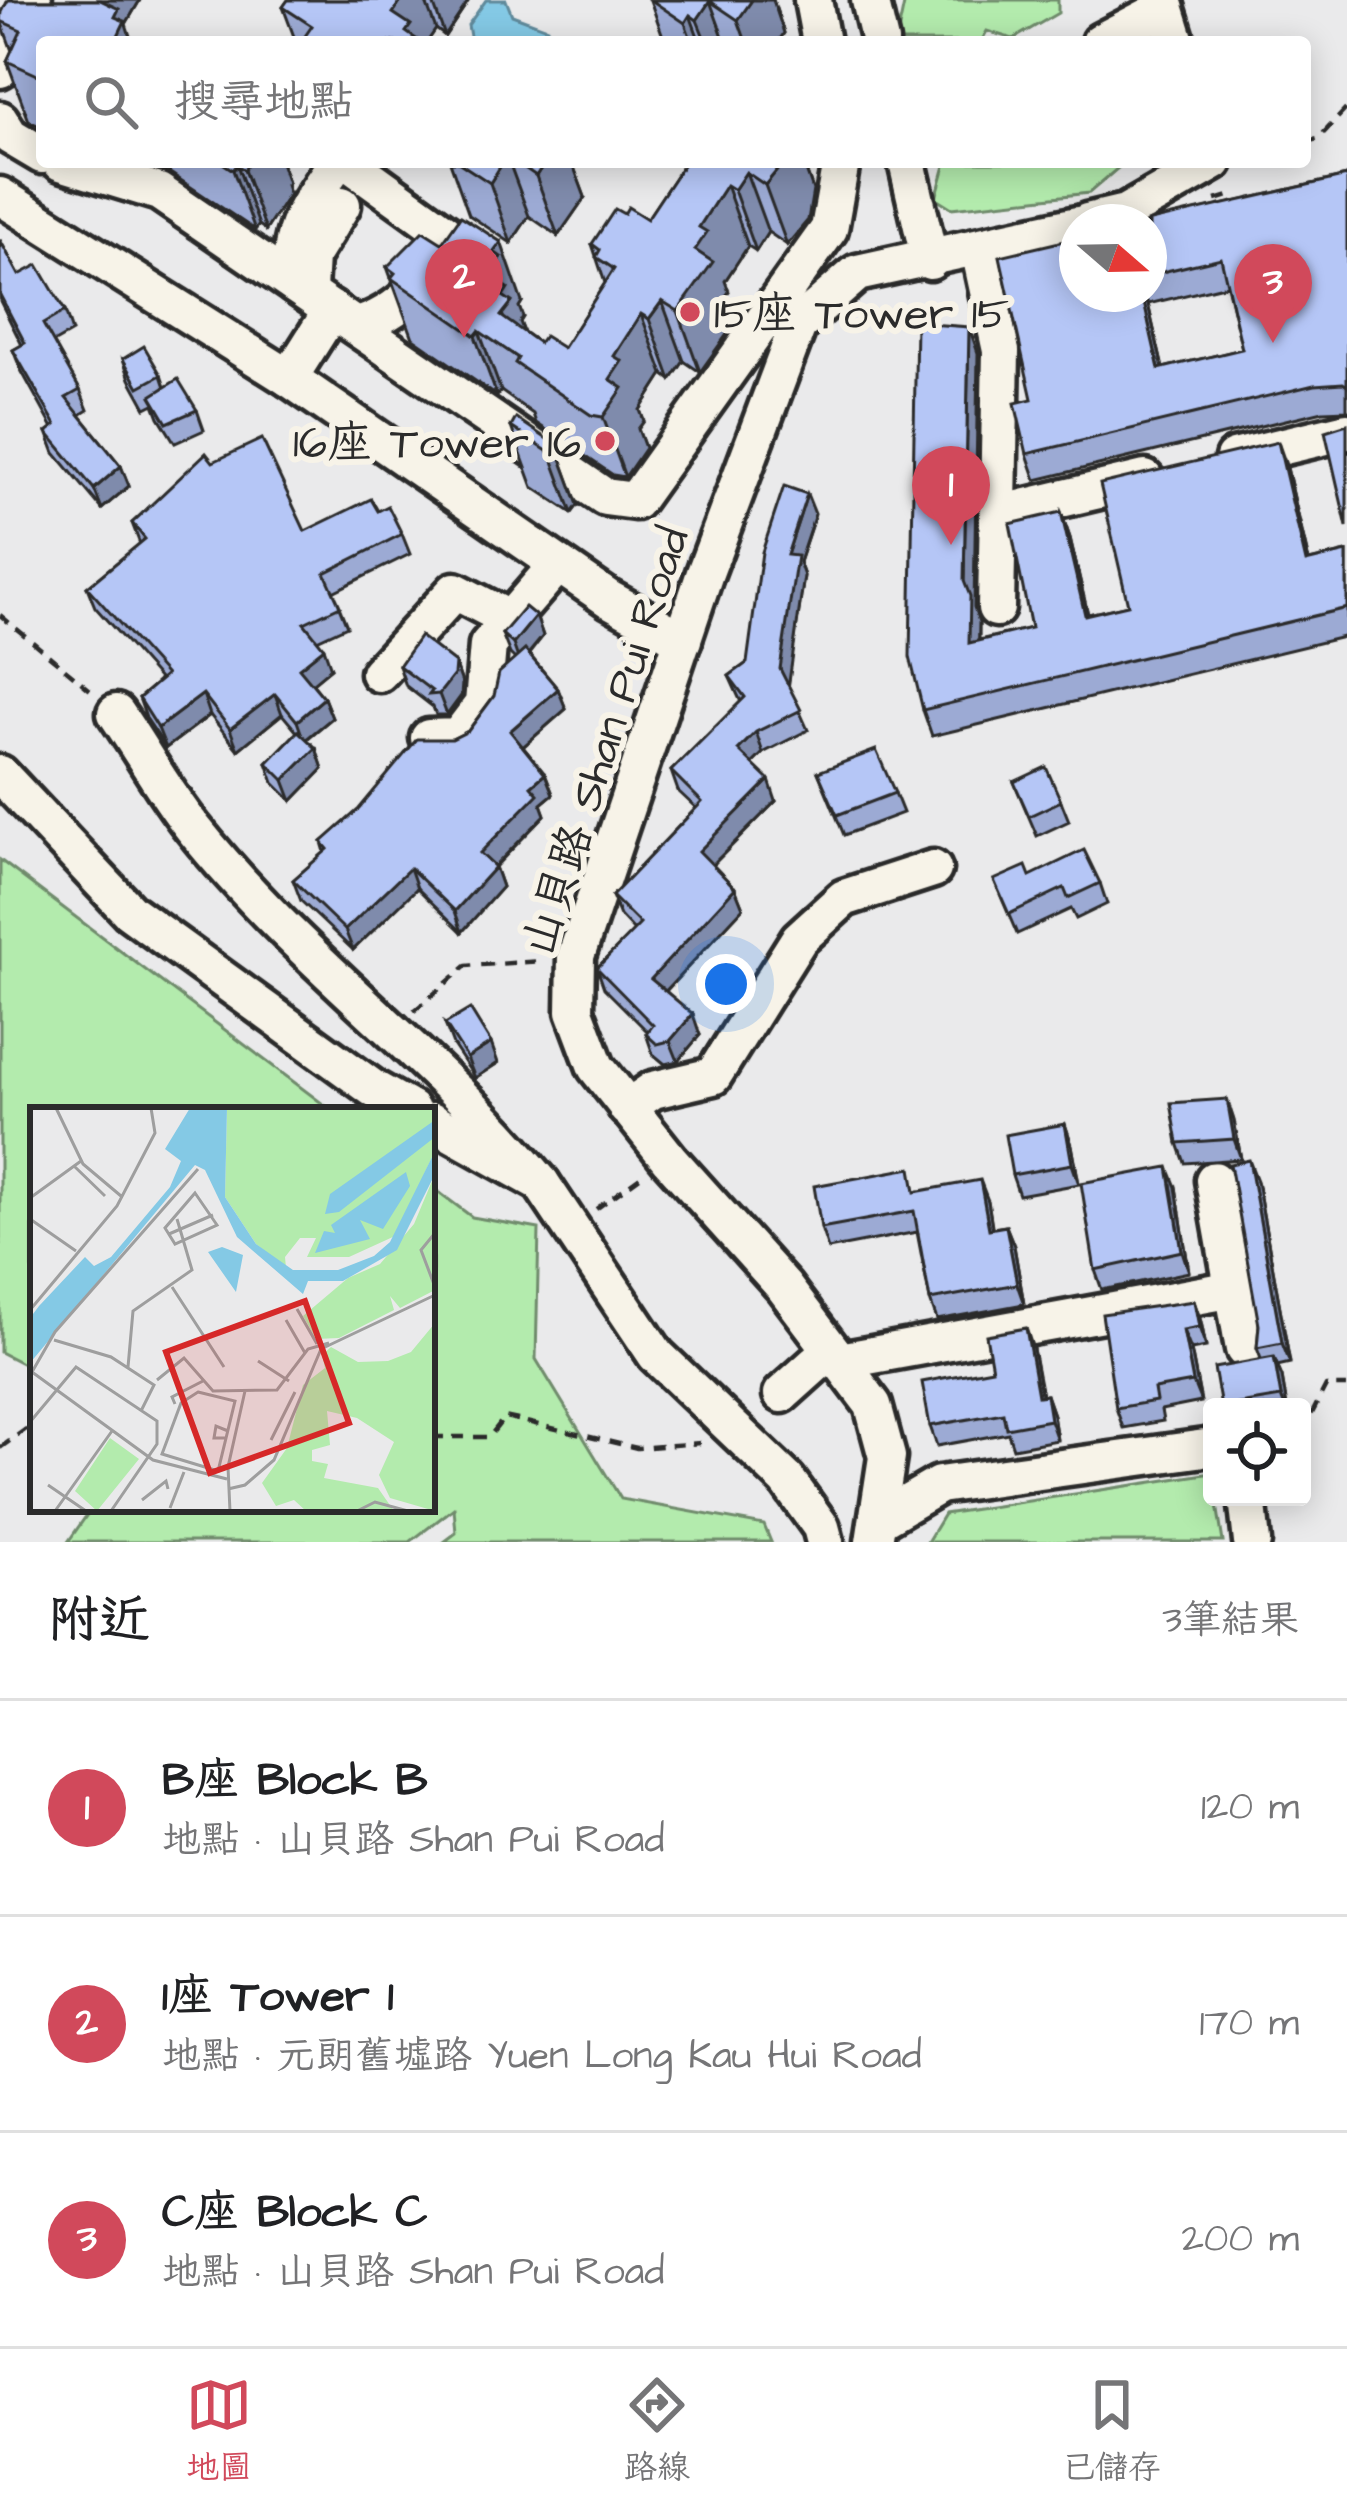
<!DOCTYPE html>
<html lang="zh-TW">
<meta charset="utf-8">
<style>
body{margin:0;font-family:"Architects Daughter","LXGW WenKai TC",sans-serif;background:#f2f2f2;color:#202124}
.controls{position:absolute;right:36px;bottom:36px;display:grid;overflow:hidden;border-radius:12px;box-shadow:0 6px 30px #0003}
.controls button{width:108px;height:108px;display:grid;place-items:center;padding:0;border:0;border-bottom:3px solid #e0e0e0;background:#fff;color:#202124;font:60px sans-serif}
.compass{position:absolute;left:1059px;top:204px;width:108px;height:108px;border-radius:50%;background:#fff;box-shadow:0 6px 30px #0003;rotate:110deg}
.you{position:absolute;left:726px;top:984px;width:42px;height:42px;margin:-30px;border:9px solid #fff;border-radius:50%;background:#1a73e8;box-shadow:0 0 0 18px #1a73e833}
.badge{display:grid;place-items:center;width:78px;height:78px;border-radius:50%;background:#d1495b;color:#fff;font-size:39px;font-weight:700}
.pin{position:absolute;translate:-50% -99px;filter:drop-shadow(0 3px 6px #0008)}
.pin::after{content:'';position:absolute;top:63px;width:42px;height:36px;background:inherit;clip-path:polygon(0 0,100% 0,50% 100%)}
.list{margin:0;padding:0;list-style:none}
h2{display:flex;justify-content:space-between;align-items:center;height:156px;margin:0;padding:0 48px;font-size:51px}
h2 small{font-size:39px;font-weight:400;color:#757577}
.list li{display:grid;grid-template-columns:78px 1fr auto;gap:36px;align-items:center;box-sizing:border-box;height:216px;padding:0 48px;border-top:3px solid #e0e0e0}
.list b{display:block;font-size:45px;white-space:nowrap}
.list p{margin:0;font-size:39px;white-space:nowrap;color:#757577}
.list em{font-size:39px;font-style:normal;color:#757577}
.icon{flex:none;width:66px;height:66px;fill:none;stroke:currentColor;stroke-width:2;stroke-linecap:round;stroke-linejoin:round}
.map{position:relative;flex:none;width:1347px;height:1542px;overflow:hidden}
.search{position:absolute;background:#fff;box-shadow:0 6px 30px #0003;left:36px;right:36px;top:36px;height:132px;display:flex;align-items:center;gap:30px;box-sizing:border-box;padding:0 42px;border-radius:12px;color:#757577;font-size:45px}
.sheet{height:804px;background:#fff}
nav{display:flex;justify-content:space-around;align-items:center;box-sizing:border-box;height:168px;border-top:3px solid #e0e0e0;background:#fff;font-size:33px;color:#757577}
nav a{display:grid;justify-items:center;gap:6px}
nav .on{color:#d1495b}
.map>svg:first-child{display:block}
.green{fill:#b3ebad;stroke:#6f8b6c;stroke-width:3}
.water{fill:#84c9e5;stroke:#608a9b;stroke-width:3}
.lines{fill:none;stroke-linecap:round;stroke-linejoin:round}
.minor-casing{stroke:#2b2b2b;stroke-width:45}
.path{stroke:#2b2b2b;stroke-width:4.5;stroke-dasharray:12 9;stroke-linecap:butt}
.minor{stroke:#f7f3e8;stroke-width:36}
.wall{fill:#9caad4;stroke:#2b2b2b;stroke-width:3;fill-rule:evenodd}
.shaded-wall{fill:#7f8bac;stroke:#2b2b2b;stroke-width:3}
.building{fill:#b5c6f6;stroke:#2b2b2b;stroke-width:3}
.poi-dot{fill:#d1495b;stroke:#f7f3e8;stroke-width:4.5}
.labels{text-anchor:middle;stroke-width:12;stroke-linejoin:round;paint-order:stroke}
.poi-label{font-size:45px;fill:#2b2b2b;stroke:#f7f3e8;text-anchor:start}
.street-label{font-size:45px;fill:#2b2b2b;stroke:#f7f3e8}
.inset-road{fill:none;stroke:#9e9e9e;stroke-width:3}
.view{fill:#d62828;fill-opacity:0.15;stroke:#d62828;stroke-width:6}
.inset-edge{fill:none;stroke:#2b2b2b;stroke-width:6}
</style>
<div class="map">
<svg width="1347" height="1542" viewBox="0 0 1347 1542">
<rect width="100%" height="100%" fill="#eaeaeb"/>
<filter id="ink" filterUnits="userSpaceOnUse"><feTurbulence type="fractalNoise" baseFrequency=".00833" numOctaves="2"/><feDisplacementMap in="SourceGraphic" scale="24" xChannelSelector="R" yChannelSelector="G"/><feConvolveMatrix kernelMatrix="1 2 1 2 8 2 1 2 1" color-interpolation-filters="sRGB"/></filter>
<g filter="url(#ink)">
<g class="green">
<polygon points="905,0 1058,0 1058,13 1013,39 987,31 981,42 896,42"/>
<polygon points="946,162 1125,162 1089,193 952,208 936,198"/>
<polygon points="0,860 331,1110 33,1110 33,1369 0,1352"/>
<polygon points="432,1187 472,1217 539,1229 536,1359 621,1499 764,1525 771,1542 444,1542 456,1533 454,1508 410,1542 68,1542 91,1509 432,1509"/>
<polygon points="1212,1473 1223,1542 927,1542 944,1514"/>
</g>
<polygon class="water" points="486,0 506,0 512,15 547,28 552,42 471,42 468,25"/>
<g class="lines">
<g class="minor-casing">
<g id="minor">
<polyline points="813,0 821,42"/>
<polyline points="870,0 880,42"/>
<polyline points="1163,0 1176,42"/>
<polyline points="1100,42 1165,8"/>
<polyline points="0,69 33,0"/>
<polyline points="0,120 10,136 42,155"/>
<polyline points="61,162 159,192 605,497 635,501 829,229 841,162"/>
<path d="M 348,162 L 445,232 C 442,274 395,317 356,326"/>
<polyline points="907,162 930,261"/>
<polyline points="0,196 289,378 609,599 683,640"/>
<polyline points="1087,222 1125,213 1214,162"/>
<polyline points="979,249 1001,351 996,608"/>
<path d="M 295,285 C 283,234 309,204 336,163 L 345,162"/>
<polyline points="308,290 310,257 342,205"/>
<polyline points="289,378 332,310"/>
<polyline points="1234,458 1347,431"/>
<polyline points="998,514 1145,479"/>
<polyline points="379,673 455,591 511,620"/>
<path d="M 116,713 C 142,751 165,793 193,828 C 296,958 435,1055 541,1183"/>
<polyline points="429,738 458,737 483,704 488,645 558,564"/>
<polyline points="0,774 130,912 374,1089 411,1110"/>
<polyline points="627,1108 653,1090 713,1076 799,939 844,898 933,869"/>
<polyline points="432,1122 541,1183 656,1355 787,1480 821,1527 825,1542"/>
<polyline points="1214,1180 1244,1349"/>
<polyline points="840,1361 1234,1289"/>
<polyline points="782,1394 831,1350"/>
<polyline points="1247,1497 1252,1542"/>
<polyline points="881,1519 939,1485 1212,1447"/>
<polyline points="874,1542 887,1457 873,1405 784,1287 669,1159 596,1067 575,1011 576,956 705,573 798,325 857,273 1077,225"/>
</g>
</g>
<g class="path">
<polyline points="1305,142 1318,139 1347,108"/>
<polyline points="1216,200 1232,195"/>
<polyline points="0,615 94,693"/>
<polyline points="414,1011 466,966 542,961"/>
<polyline points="596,1209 640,1177"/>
<polyline points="1302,1433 1326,1386 1347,1386"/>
<polyline points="432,1437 489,1437 505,1417 637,1448 700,1443"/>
<polyline points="0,1448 33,1424"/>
</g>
<use href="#minor" class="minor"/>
</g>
<g class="wall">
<polygon points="8,0 140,0 126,24 42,42 42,127 29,121 7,61 12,51 1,21"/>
<polygon points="288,0 469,0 445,36 436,29 427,42 296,42 283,7"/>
<polygon points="650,0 773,0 784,33 778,42 665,42"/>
<polygon points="166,162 281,162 288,183 286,185 289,194 266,230 259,225 255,230 170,173"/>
<polygon points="450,162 572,162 585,197 558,236 529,216 511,243 469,215"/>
<polygon points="685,162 813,162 807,173 813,190 808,220 787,245 768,232 756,251 748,246 725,281 729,292 725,297 735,323 700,372 684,361 671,380 663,374 640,410 644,421 638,429 645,448 625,477 613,475 536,423 533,414 501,391 497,396 413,338 387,267 522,302 519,307 523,317 520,322 524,332 539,343 563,348 605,283 592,244 624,214 647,219"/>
<path d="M 1347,176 L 1347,410 L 1323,411 L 1036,480 L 1027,454 L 1032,399 L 1077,294 L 1149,294 L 1149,222 ZM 1227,285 L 1242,349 L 1163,368 L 1148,304 Z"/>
<polygon points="0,240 19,275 65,311 72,332 53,343 80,390 88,410 80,415 121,466 129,486 102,509 55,453 47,432 53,428 21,370 13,350 22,345 0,301"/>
<polygon points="969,327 978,353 974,607 979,622 979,640 1031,628 1061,512 1070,538 1088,614 1128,605 1287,468 1309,561 1347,552 1347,636 932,736 923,710"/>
<polygon points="123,359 161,375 165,387 197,410 204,430 175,443 159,417 154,404 146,408 130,379"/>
<polygon points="511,427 556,445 578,505 572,513 533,487"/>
<polygon points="213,462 305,531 378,511 402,534 410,554 333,592 347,626 317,640 331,668 312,683 324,698 332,718 307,739 316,748 323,769 292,801 274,783 267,763 297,732 282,714 238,750 210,715 166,748 146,718 139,698 160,680 95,607 87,587 140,544 132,523"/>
<polygon points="815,514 799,562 804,576 788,685 808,730 763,753 752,764 776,801 713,865 735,888 743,908 666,991 700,1035 678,1061 665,1064 653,1054 646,1034 648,1032 604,988 597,968 634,931 620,916 612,896 696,808 678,791 671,771 741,702 729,676 747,663"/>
<polygon points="536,616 543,636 529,654 558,689 566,709 523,747 545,774 553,794 541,804 545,815 495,867 502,887 462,932 417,888 353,950 301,901 293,880 325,852 322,842 452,739 468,731 494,696 515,659 510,654 502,634"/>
<polygon points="455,663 462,683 461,696 447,715 436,715 433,707 406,686 399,666"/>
<polygon points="818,772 895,793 903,813 844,835"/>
<polygon points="1014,782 1061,801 1069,821 1037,836"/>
<polygon points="1030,876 1100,883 1107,904 1076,919 1071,909 1017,934 994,880"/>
<polygon points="445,1024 498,1063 475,1078 453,1045"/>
<polygon points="1234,1120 1241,1159 1185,1163 1178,1143"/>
<polygon points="1065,1124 1072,1145 1079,1184 1019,1195 1012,1175"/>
<polygon points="1257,1181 1290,1363 1277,1366 1282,1377 1287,1407 1221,1407 1261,1359 1257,1348 1259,1325"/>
<polygon points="1176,1187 1189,1272 1102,1290 1095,1270"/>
<polygon points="919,1191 988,1201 992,1228 1006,1226 1014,1246 1024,1304 937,1320 930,1300 917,1232 828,1249 821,1228"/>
<polygon points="1194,1301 1201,1322 1206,1347 1191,1350 1201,1402 1161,1410 1163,1421 1123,1428 1116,1408"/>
<polygon points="1033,1349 1042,1395 1046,1395 1053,1415 1057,1440 1013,1448 1008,1433 937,1446 930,1426 992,1369"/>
</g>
<g class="shaded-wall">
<polygon points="98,0 140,0 126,24 132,42 114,42"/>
<polygon points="402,0 425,0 436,29 427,42 404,42 393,13"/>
<polygon points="432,0 469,0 445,36"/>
<polygon points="752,0 773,0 784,33 778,42 746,42 738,20"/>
<polygon points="710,1 725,42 706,42 697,20"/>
<polygon points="690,15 700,42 692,42 685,23"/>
<polygon points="249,162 281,162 288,183 286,185 289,194 266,230 244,170"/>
<polygon points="503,162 509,162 529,216 511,243 490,183"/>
<polygon points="545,162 572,162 585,197 558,236 536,176"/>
<polygon points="784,162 813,162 813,164 807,173 813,190 808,220 787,245 765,185"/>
<polygon points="237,165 259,225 255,230 233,170"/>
<polygon points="746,172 768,232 756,251 734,190"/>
<polygon points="726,185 748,246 725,281 729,292 725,297 735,323 700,372 678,311 699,227"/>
<polygon points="501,242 522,302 519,307 523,317 520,322 530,348 517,358 489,275 494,252"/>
<polygon points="1142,294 1144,294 1148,304 1169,395 1159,369"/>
<polygon points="662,301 684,361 671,380 649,319"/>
<polygon points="641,314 663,374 640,410 644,421 638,429 645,448 625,477 603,417 614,356"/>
<polygon points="969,327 978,353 974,607 979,622 978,669 969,643 964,581"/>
<polygon points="479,331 501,391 497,396 475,336"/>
<polygon points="1278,442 1287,468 1315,588 1306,562"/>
<polygon points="556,445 578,505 572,513 550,453"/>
<polygon points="121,466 129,486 102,509 94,489"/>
<polygon points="807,494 815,514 799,562 804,576 788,689 780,669 787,555"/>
<polygon points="1061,512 1070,538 1094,641 1085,615"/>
<polygon points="536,616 543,636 520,664 513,644"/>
<polygon points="324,648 331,668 307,688 299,668"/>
<polygon points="455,663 462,683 461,696 447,715 439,694"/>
<polygon points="558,689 566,709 517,752 510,731"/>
<polygon points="203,694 210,715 166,748 158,728"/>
<polygon points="275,694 282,714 238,750 230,729"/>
<polygon points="324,698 332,718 304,741 297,721"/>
<polygon points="756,732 763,753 746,770 738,750"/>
<polygon points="316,748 323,769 292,801 284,780"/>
<polygon points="545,774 553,794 541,804 545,815 488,873 480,853 531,786"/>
<polygon points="769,780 776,801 706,871 699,851"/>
<polygon points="495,867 502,887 462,932 455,911"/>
<polygon points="410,868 417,888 353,950 345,930"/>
<polygon points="735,888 743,908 658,999 651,979"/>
<polygon points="693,1014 700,1035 678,1061 670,1041"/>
<polygon points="491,1043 498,1063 475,1078 467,1058"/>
<polygon points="1227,1099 1234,1120 1241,1159 1234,1139"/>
<polygon points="1065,1124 1072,1145 1079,1184 1072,1164"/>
<polygon points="1249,1160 1257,1181 1290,1363 1282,1343"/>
<polygon points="1168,1167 1176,1187 1189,1272 1182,1251"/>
<polygon points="980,1180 988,1201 996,1250 989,1229"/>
<polygon points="1006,1226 1014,1246 1024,1304 1017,1284"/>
<polygon points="1194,1301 1201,1322 1206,1347 1199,1327"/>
<polygon points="1026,1328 1033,1349 1045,1417 1038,1396"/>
<polygon points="1183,1330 1191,1350 1201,1402 1193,1382"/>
<polygon points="1274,1357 1282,1377 1287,1407 1285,1407 1281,1397"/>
<polygon points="1046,1395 1053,1415 1057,1440 1050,1420"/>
</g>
<g class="building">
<polygon points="8,0 100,0 119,9 115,17 125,21 115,42 42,42 42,77 7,61 21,30 1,21 2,12"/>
<polygon points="288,0 402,0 393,13 411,25 406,32 416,39 414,42 301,42 312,26 283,7"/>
<polygon points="651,0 752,0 738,20 710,1 697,20 690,15 685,23"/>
<polygon points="221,162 249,162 244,170 237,165 233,170"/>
<polygon points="458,162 503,162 490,183"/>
<polygon points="516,162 545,162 536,176"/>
<polygon points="685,162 784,162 765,185 746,172 734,190 726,185 699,227 707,232 695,250 713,262 678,311 662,301 649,319 641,314 614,356 622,361 610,379 623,388 603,417 591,415 515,363 518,358 479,331 475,336 391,278 395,273 387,267 423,231 442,243 461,216 501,242 494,252 501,257 489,275 508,288 503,296 512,302 501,316 539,343 544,336 563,348 614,269 596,257 600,250 592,244 615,209 624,214 628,207 647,219"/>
<polygon points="1347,176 1347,386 1343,383 1314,385 1027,454 1015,403 1032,399 1000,256 1077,238 1077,294 1142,294 1159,369 1242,349 1221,258 1149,275 1149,222 1146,222"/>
<polygon points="0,240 19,275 38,265 65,311 43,324 80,390 66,398 121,466 94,489 47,432 56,425 13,350 25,343 0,295"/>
<polygon points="916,323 969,327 964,581 970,596 969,643 1031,628 1010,524 1061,512 1085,615 1128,605 1100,484 1278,442 1306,562 1347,552 1347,608 923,710 910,657"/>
<polygon points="144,346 161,375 139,387 123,359"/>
<polygon points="178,379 197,410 167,423 151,396"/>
<polygon points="516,418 556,445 550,453 511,427"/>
<polygon points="1347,424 1347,527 1325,431"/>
<polygon points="262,439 305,531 371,499 378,511 388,506 402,534 325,573 340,606 304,623 324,648 299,668 324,698 297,721 275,694 230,729 203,694 158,728 139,698 166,675 87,587 145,539 132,523 206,453 213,462"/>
<polygon points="784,486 807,494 787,555 797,556 780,669 801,710 756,732 738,750 769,780 699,851 735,888 651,979 693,1014 670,1041 657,1044 646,1034 653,1025 597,968 640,924 612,896 702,802 671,771 745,697 729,676 747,663 762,552"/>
<polygon points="525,607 536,616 513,644 502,634"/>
<polygon points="420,636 455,663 454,675 439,694 429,695 432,691 399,666"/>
<polygon points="525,650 558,689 510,731 545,774 531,786 538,794 480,853 495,867 455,911 410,868 345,930 293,880 328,849 322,842 359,809 417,739 452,739 468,731 494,696 499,673"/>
<polygon points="298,731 316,748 284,780 267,763"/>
<polygon points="876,750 895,793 837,815 818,772"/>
<polygon points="1046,767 1061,801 1029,816 1014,782"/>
<polygon points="1084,850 1100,883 1068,898 1064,888 1009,914 994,880 1026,866 1030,876"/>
<polygon points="470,1009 491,1043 467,1058 445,1024"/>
<polygon points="1227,1099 1234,1139 1178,1143 1171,1103"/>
<polygon points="1065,1124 1072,1164 1012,1175 1005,1135"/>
<polygon points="1249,1160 1282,1343 1257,1348 1259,1325 1230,1164"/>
<polygon points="1168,1167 1182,1251 1095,1270 1081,1183"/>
<polygon points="911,1168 915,1192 980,1180 989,1229 1006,1226 1017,1284 930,1300 914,1211 821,1228 814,1186"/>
<polygon points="1194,1301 1199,1327 1183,1330 1193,1382 1154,1389 1156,1401 1116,1408 1102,1314"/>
<polygon points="1026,1328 1038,1396 1046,1395 1050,1420 1006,1428 1003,1413 930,1426 922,1382 992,1369 986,1335"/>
<polygon points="1274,1357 1281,1397 1221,1407 1214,1368"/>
</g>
</g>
<g class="poi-dot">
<circle cx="690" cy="312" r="12"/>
<circle cx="605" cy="441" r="12"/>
</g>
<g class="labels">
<g class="poi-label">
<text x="714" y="328">15座 Tower 15</text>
<text x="581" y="457" text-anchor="end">16座 Tower 16</text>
</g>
<g class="street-label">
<text transform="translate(604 741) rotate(-72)" y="16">山貝路 Shan Pui Road</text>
</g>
</g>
<g transform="translate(30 1107)">
<rect width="405" height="405" fill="#eaeaeb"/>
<path d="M 197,1 L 405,1 L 405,44 L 365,129 L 319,150 L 277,150 L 286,131 L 270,131 L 255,150 L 256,161 L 226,137 L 195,90 ZM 405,67 L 405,183 L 370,201 L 360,189 L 364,203 L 309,231 L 286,232 L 273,209 L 318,171 L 350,157 L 384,117 ZM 405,216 L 405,404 L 360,391 L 349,368 L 364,335 L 327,311 L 297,304 L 300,338 L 282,343 L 282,354 L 298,357 L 294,371 L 348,381 L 364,404 L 276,404 L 264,393 L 246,399 L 232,376 L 257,341 L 273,278 L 295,261 L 292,248 L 301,240 L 328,255 L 358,254 L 381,245 ZM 80,331 L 109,352 L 67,404 L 45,384 Z" fill="#b3ebad"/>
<path d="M 160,1 L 197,1 L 195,90 L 226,137 L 263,163 L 308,163 L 344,149 L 360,135 L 405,44 L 405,67 L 367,143 L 313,174 L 278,174 L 273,187 L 207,130 L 175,63 L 165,58 L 0,256 L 0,211 L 9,199 L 55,150 L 64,159 L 81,150 L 140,80 L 151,54 L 135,42 ZM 405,13 L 405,30 L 309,105 L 295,107 L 300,87 ZM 376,65 L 380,79 L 353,122 L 330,113 L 340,132 L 285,146 L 294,124 L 305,126 L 301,118 ZM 192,140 L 213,148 L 206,185 L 178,145 Z" fill="#84c9e5"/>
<path class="inset-road" d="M 26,1 L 53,57 L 91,89M 44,59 L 75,89M 165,86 L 187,118 L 145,137 L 135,121 ZM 0,91 L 51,54M 0,112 L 46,144M 405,126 L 391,143 L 405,180M 139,127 L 183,108M 142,180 L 194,260M 267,202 L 287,237M 0,203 L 87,99 L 125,26 L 121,1M 256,213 L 275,246M 24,233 L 81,250 L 124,278 L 111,304M 228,254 L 259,274M 98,260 L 103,204 L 162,163 L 147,112M 2,265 L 25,225 L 168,62M 2,265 L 123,353 L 197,372M 127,273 L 154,251 L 183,284 L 247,283 L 278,242 L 299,236M 168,285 L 205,294 L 188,364 L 132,347 L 151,296 ZM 145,297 L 142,290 L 173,274M 0,315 L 46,260 L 127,314 L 127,337 L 81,404M 195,331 L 184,331 L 186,319 L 198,324M 241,333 L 265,285M 18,378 L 56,404M 198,382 L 215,378 L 244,353 L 291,242 L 405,188M 112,393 L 136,374 L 138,382M 140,401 L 154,365M 25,404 L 82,324M 200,404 L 198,360 L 215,284M 327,404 L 345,395 L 378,404"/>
<path class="view" d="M 275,194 L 319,316 L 180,366 L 136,245 Z"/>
<rect width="405" height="405" class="inset-edge"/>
</g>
</svg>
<div class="controls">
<button><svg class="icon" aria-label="locate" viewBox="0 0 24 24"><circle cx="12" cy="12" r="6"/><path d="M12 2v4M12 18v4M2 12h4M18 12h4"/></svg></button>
</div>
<svg class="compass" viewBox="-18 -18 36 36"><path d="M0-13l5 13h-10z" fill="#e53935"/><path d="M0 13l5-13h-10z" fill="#757577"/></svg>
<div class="you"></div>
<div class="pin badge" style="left:951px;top:545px">1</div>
<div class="pin badge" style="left:464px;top:338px">2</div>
<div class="pin badge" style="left:1273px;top:343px">3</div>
<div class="search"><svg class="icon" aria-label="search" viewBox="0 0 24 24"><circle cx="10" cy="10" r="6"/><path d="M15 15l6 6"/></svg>搜尋地點</div>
</div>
<section class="sheet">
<h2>附近<small>3筆結果</small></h2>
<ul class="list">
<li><span class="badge">1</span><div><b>B座 Block B</b><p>地點 · 山貝路 Shan Pui Road</p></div><em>120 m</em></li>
<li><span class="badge">2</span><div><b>1座 Tower 1</b><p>地點 · 元朗舊墟路 Yuen Long Kau Hui Road</p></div><em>170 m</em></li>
<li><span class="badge">3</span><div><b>C座 Block C</b><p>地點 · 山貝路 Shan Pui Road</p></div><em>200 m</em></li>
</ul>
</section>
<nav>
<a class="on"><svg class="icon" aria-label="map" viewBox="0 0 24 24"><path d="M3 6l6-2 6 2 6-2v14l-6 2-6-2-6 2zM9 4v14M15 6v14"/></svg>地圖</a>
<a><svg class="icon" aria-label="directions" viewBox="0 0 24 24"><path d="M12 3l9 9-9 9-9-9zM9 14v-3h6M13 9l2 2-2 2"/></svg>路線</a>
<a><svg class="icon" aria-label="saved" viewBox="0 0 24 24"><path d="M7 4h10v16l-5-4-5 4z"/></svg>已儲存</a>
</nav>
